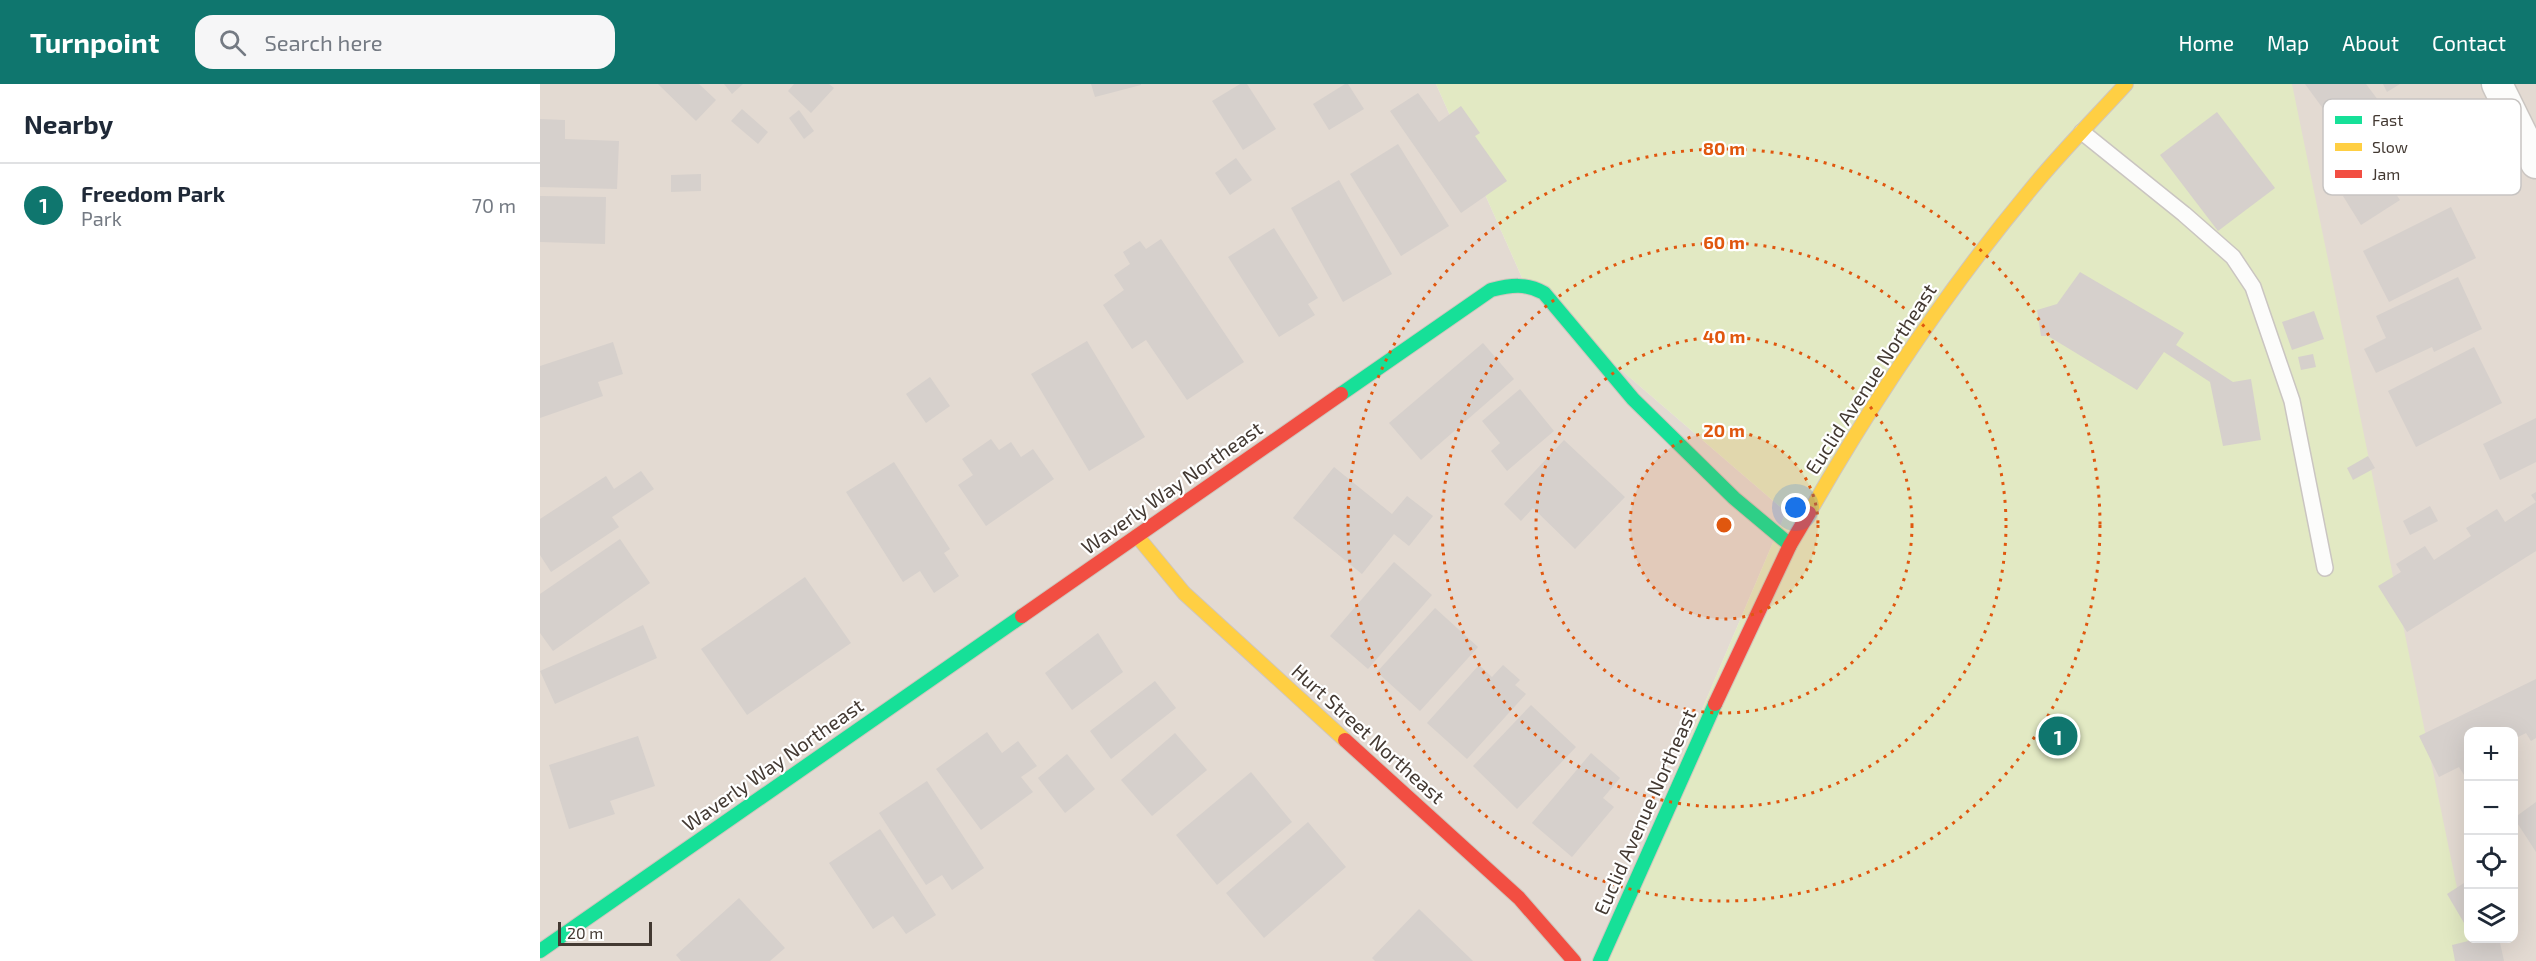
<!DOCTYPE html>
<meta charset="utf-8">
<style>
body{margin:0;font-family:"Exo 2",sans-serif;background:#f6f6f7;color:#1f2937}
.controls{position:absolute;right:18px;bottom:18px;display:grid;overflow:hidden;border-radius:12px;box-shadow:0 6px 24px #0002}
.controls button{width:54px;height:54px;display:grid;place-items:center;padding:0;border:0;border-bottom:2px solid #e0e1e3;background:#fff;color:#1f2937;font:30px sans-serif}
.scale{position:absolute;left:18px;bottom:15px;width:94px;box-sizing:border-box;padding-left:6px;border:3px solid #433932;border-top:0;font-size:16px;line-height:21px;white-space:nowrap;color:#433932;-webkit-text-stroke:4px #fff;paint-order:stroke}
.you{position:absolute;left:1256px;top:424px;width:21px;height:21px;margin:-15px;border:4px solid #fff;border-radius:50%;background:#1a73e8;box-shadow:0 0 0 9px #1a73e833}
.badge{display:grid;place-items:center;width:39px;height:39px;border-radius:50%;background:#0f766e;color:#fff;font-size:20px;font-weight:700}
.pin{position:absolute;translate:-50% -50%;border:3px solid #fff;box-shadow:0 2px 6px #0006}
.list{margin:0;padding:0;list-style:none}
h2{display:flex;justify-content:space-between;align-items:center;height:78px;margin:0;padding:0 24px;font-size:26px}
h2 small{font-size:20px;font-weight:400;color:#747a83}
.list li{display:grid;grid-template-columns:39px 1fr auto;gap:18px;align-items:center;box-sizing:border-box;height:84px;padding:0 24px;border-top:2px solid #e0e1e3}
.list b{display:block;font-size:22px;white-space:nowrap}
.list p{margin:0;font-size:20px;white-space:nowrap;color:#747a83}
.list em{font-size:20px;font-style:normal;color:#747a83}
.icon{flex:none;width:33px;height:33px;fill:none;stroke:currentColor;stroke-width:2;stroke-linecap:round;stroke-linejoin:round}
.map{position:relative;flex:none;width:1996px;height:877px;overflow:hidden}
header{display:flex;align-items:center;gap:36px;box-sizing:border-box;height:84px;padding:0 30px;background:#0f766e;color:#fff}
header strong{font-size:28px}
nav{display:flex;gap:33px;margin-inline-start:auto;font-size:21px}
.search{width:420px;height:54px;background:#f6f6f7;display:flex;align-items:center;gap:15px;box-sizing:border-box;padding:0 21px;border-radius:18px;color:#747a83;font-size:22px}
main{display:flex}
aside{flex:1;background:#fff}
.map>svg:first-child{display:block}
.residential{fill:#e3dad2;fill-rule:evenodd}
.green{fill:#e2e9c3}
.building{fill:#d6d0cc}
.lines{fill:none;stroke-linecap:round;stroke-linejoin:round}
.lane-casing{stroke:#cac5c1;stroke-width:18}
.street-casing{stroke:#cac5c1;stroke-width:33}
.fast-casing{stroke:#cfc6bd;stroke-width:16}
.slow-casing{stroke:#cfc6bd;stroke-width:16}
.jam-casing{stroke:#cfc6bd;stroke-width:16}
.lane{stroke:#fcfcfb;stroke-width:15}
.street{stroke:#fcfcfb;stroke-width:30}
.fast{stroke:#16e098;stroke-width:14}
.slow{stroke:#ffcf43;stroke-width:14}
.jam{stroke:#f24e42;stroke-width:14}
.ring{fill:none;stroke:#e0570e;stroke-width:3;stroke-dasharray:3 6}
.labels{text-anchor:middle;stroke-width:4.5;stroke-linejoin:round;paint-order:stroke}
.street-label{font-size:20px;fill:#433932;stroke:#fff}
.key{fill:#fff;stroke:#c7c4c2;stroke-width:1.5}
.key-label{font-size:16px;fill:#433932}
.centre{fill:#e0570e;stroke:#fff;stroke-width:3}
.ring-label{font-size:18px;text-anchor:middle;font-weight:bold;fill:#e0570e;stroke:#fff;stroke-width:4.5;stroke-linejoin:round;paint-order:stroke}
</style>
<header>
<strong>Turnpoint</strong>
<div class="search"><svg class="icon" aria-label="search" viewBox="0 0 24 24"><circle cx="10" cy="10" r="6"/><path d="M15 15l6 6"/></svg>Search here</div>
<nav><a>Home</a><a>Map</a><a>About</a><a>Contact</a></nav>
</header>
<main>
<aside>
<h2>Nearby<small></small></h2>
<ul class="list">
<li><span class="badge">1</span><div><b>Freedom Park</b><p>Park</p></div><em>70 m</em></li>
</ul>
</aside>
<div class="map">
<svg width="1996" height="877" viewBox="0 0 1996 877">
<rect width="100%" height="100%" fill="#eee9e5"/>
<g class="residential">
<polygon points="0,0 896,0 987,205 1246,428 1055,877 0,877"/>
<path d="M 1749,0 L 1996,0 L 1996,877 L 1929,877 ZM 1928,648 L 1974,648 L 1974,854 L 1928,854 Z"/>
</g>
<polygon class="green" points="896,0 1752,0 1932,877 1055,877 1246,428 987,205"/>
<g class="building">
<polygon points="118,0 159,0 176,16 156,37"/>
<polygon points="184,0 203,0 192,10"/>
<polygon points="254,0 289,0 294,4 271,29 248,7"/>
<polygon points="551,0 601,0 601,1 555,13"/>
<polygon points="700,0 707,0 736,45 703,66 672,17"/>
<polygon points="805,0 808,0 824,25 789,46 773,20"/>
<polygon points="1765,0 1826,0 1838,16 1798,45"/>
<polygon points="1843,0 1860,0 1847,8"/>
<polygon points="878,9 899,38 921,22 940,49 935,52 967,97 921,129 850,27"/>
<polygon points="202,25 228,48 218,60 191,37"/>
<polygon points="259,26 274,47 264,55 249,34"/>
<polygon points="1677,28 1735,104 1678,147 1620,71"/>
<polygon points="0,35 25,36 25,55 79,57 77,105 0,103"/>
<polygon points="858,60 909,142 861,172 810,90"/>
<polygon points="696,74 712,96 690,111 675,89"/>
<polygon points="1841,88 1860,116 1821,141 1803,112"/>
<polygon points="161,90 161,107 131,108 131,91"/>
<polygon points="799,96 852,190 803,218 751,124"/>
<polygon points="0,112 66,113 65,160 0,158"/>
<polygon points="1911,123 1936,174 1849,218 1823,167"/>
<polygon points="734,144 778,214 768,220 775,231 739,253 688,173"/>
<polygon points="621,155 704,278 647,316 606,256 592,265 563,221 584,206 574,191 590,180 583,168 600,157 606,165"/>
<polygon points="1540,188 1644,249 1636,261 1693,298 1711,295 1721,356 1683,362 1670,298 1624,268 1597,306 1508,252 1501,252 1497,226 1517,220"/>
<polygon points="1918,193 1942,245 1894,268 1892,263 1836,289 1824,265 1846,254 1836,232"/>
<polygon points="1774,227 1784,255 1752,266 1742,238"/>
<polygon points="547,257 605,353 549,387 491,290"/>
<polygon points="73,258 83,290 58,298 63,312 0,334 0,282"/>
<polygon points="943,259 974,295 881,376 849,339"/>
<polygon points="1934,263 1962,319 1876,363 1848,307"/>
<polygon points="1773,270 1776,283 1761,286 1758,273"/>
<polygon points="390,293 410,322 386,339 366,310"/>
<polygon points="980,305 1014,347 967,387 951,367 960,359 942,337"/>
<polygon points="1996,334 1996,378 1960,396 1943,360"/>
<polygon points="451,355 459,366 471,358 481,373 493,365 514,395 446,442 418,401 433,391 422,375"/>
<polygon points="1024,356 1085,413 1035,465 993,424 981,437 964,420"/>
<polygon points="1828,372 1835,384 1813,396 1807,384"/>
<polygon points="354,378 410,465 404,469 419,492 394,509 380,487 363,498 306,408"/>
<polygon points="794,383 852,430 867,412 893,432 869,462 854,450 822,490 753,434"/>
<polygon points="101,387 114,405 72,433 79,443 11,488 0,471 0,435 66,392 74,405"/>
<polygon points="1996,408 1996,467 1867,548 1838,502 1861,488 1856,480 1885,462 1894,476 1931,452 1926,444 1957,425 1965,438 1996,418 1991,411"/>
<polygon points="1890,422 1898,437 1870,451 1863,437"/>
<polygon points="80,455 110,499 13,567 0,549 0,510"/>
<polygon points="854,478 892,511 828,585 790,552"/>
<polygon points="265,493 311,559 207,631 161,565"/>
<polygon points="895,524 938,563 880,627 837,588"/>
<polygon points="103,541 117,574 15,620 0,587"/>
<polygon points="558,549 583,588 532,626 505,589"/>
<polygon points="939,581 952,593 963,581 980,596 975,601 986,610 927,675 887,639"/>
<polygon points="1996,595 1996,654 1991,657 1986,649 1974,655 1974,648 1928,648 1928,689 1924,691 1919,683 1899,693 1879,652"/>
<polygon points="615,597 636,624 571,675 550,647"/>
<polygon points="991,621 1036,663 977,725 933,682"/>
<polygon points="447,648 462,669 478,657 497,682 481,693 493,708 441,746 396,685"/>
<polygon points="635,649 667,686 612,732 581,696"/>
<polygon points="98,652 115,702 70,717 75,730 29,745 9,681"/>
<polygon points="1051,669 1080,694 1063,714 1074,723 1032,773 992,739"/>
<polygon points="527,670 555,705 525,729 498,694"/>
<polygon points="711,688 752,738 677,801 636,751"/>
<polygon points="387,697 444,784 412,806 402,791 386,801 339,729"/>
<polygon points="1996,718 1996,768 1974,734"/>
<polygon points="768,738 806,783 724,854 686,809"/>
<polygon points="340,745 396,831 366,850 353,832 333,845 289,779"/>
<polygon points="1924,799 1928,806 1928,836 1924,839 1907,810"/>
<polygon points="199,814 245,864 230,877 141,877 136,871"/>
<polygon points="879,825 933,877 835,877 832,874"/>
<polygon points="1940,854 1959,854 1964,877 1915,877 1912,861"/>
</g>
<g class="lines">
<g class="lane-casing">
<polyline id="lane" points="1542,48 1644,130 1693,173 1713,203 1752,317 1785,484"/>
</g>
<g class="street-casing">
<polyline id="street" points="1957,0 1996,79"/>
</g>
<g class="fast-casing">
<g id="fast">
<path d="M 801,310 L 951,206 C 971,201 986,199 1004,209 L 1093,315 L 1194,414 L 1250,461"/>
<polyline points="0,867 482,532"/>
<polyline points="1060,877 1175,620"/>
</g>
</g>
<g class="slow-casing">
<g id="slow">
<path d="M 1269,429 C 1334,315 1407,206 1491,105 C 1521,68 1554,35 1586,0"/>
<polyline points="597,452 644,509 805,656"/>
</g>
</g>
<g class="jam-casing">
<g id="jam">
<polyline points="482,532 801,310"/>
<polyline points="1175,620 1250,461 1269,429"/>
<polyline points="805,656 979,814 1034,877"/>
</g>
</g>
<use href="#lane" class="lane"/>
<use href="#street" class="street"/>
<use href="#fast" class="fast"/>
<use href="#slow" class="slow"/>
<use href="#jam" class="jam"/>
</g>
<circle cx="1184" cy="441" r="94" fill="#e0570e" fill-opacity=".12"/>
<g class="ring">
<circle cx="1184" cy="441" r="94"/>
<circle cx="1184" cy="441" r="188"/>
<circle cx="1184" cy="441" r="282"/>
<circle cx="1184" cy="441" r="376"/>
</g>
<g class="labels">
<g class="street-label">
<text transform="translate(1331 295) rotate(-57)" y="7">Euclid Avenue Northeast</text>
<text transform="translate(632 404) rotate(-35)" y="7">Waverly Way Northeast</text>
<text transform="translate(828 650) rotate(42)" y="7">Hurt Street Northeast</text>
<text transform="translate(233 681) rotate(-35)" y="7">Waverly Way Northeast</text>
<text transform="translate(1105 728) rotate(-66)" y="7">Euclid Avenue Northeast</text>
</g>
</g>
<rect x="1783" y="15" width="198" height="96" rx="9" class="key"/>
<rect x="1795" y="32" width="27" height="8" fill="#16e098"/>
<rect x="1795" y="59" width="27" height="8" fill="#ffcf43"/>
<rect x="1795" y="86" width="27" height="8" fill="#f24e42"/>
<g class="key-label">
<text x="1832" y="42">Fast</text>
<text x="1832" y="69">Slow</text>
<text x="1832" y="96">Jam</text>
</g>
<circle cx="1184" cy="441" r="9" class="centre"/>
<g class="ring-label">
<text x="1184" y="71">80 m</text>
<text x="1184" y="165">60 m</text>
<text x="1184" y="259">40 m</text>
<text x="1184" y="353">20 m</text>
</g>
</svg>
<div class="controls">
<button>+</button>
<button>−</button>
<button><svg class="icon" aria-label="locate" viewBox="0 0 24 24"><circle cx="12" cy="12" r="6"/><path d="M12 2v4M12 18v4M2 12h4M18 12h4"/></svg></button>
<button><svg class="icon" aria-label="layers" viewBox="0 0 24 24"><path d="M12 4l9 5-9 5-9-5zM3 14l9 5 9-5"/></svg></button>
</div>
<div class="scale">20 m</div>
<div class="you"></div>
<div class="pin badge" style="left:1518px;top:652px">1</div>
</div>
</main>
